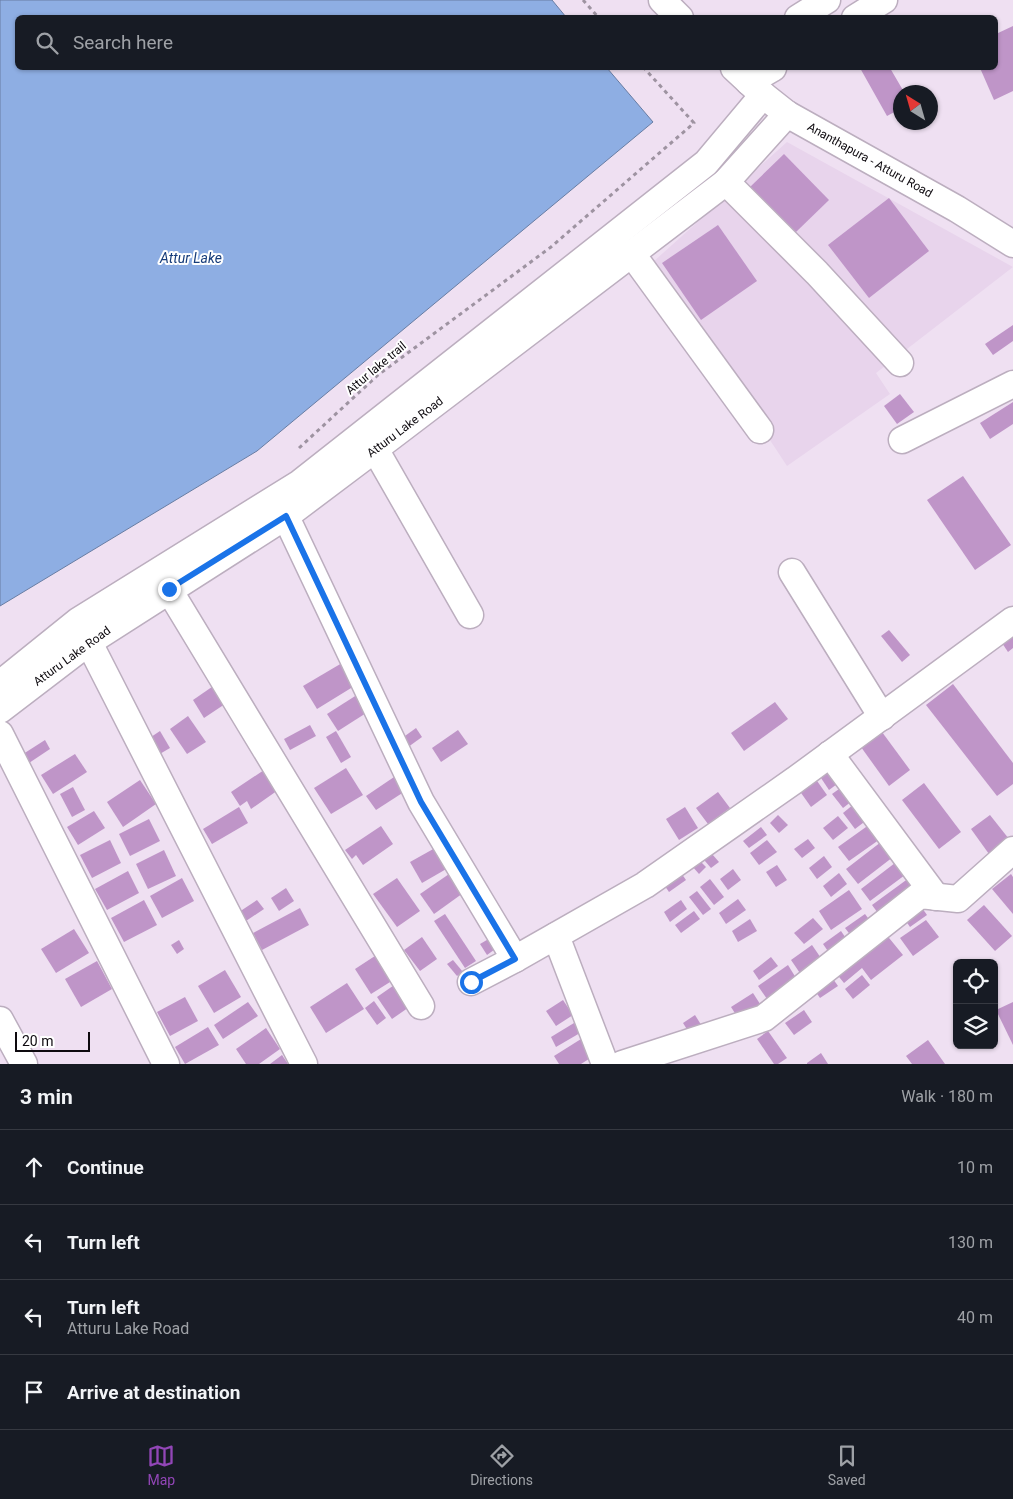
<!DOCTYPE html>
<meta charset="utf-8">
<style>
body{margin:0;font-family:Roboto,sans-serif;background:#242831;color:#f1f3f6}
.controls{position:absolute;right:15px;bottom:15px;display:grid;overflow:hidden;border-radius:8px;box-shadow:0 1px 4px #0004}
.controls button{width:45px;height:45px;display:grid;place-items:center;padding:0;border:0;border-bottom:1px solid #363941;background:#171b24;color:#f1f3f6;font:25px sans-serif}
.compass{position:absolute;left:893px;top:85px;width:45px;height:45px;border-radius:50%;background:#171b24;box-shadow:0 1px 4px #0004;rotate:323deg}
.scale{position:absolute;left:15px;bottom:12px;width:75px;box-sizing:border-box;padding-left:5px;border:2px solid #0e0a0f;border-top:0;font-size:14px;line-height:18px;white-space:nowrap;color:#0e0a0f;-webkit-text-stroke:4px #fff;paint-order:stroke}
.stop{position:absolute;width:15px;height:15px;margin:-11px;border:4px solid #1a73e8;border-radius:50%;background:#fff}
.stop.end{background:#1a73e8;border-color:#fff;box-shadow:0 1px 5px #0008}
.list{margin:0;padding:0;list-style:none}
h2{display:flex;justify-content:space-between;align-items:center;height:65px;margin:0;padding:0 20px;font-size:21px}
h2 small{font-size:16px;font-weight:400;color:#9ea1a6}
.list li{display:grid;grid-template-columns:32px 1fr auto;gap:15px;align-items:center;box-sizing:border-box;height:75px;padding:0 20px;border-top:1px solid #363941}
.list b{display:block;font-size:19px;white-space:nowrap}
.list p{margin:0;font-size:16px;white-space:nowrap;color:#9ea1a6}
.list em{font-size:16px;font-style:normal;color:#9ea1a6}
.icon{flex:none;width:28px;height:28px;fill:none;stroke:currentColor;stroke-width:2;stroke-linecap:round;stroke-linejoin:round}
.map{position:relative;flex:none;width:1013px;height:1064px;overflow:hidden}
.search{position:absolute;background:#171b24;box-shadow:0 1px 4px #0004;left:15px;right:15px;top:15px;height:55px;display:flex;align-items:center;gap:12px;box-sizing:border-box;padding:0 18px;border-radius:8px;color:#9ea1a6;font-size:19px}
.sheet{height:365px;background:#171b24}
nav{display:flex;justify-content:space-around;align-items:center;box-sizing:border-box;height:70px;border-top:1px solid #363941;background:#171b24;font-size:14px;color:#9ea1a6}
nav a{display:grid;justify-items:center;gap:2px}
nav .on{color:#9246b7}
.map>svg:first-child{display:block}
.built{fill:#e8d4ec}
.water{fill:#8eaee3;stroke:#687da3}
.building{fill:#bf95c8}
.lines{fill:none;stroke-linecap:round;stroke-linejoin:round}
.minor-casing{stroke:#bcaebf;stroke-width:29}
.path{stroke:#9e93a1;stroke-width:3;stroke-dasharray:4 4;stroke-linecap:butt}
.minor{stroke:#fff;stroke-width:26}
.route{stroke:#1a73e8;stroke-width:6}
.labels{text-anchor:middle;stroke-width:4;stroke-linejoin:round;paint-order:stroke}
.street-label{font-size:12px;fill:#0e0a0f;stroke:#fff}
.water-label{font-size:14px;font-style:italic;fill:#163c7a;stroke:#fff}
</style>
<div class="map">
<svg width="1013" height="1064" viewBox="0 0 1013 1064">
<rect width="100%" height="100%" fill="#efe0f2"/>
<polygon class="built" points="787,142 1013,267 876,373 890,394 787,466 653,262"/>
<polygon class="water" points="0,0 552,0 566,17 18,18 18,68 607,68 653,122 257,451 0,606"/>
<g class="building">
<polygon points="1013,26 1013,91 994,100 980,68 996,68 996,34"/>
<polygon points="860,68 890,68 904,92 900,92 900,109 887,116"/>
<polygon points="784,154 829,200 795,233 750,187"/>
<polygon points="889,198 929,251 869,298 828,245"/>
<polygon points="718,225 757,281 701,320 662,263"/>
<polygon points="1013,325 1013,341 993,355 985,344"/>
<polygon points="900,394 914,412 897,424 884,406"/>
<polygon points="1013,402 1013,424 990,439 980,423"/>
<polygon points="963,476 1011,545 975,570 927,500"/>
<polygon points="889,630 910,655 902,662 881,636"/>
<polygon points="1013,635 1013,648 1008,652 1002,643"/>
<polygon points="342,663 356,685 317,709 303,686"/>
<polygon points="222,680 234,698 204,718 193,700"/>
<polygon points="953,684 1013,763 1013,784 997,796 926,705"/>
<polygon points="363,691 374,708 338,731 327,714"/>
<polygon points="775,702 788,719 744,751 731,733"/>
<polygon points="188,716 206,742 187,754 170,729"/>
<polygon points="310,725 316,736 290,750 284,739"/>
<polygon points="416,728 422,737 404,750 398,741"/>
<polygon points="458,730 468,744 441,762 432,748"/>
<polygon points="160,731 170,748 158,755 148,739"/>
<polygon points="336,731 351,757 341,763 326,737"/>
<polygon points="882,732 910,770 889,786 861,747"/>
<polygon points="45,740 50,749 26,765 20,756"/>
<polygon points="75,754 87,772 53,794 41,775"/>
<polygon points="830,758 844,779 829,790 815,769"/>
<polygon points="267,768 281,788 251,809 247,801 240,806 231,792"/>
<polygon points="346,768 363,795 331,814 314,788"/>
<polygon points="810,771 827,795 811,807 794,783"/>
<polygon points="397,775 407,790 376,810 366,796"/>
<polygon points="140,780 156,804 123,827 107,802"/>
<polygon points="924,783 961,832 939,849 902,800"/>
<polygon points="846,784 856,798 843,808 832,794"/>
<polygon points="73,787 85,810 72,817 60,794"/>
<polygon points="718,792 730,808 708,824 696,808"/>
<polygon points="859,800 872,816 855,829 843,813"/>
<polygon points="239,807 248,823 212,844 203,829"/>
<polygon points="685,807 698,828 679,840 666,819"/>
<polygon points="94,811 105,828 78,845 67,827"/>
<polygon points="778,815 788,825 779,833 770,823"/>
<polygon points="990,815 1009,839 989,854 971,829"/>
<polygon points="838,816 848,828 833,840 823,828"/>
<polygon points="149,819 160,841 130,856 119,834"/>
<polygon points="873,822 883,837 849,861 838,847"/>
<polygon points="381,826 393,844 363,865 356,855 352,859 345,850"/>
<polygon points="761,827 767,835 749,848 743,841"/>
<polygon points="808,839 815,848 802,858 794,849"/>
<polygon points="110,840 121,863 92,878 80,855"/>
<polygon points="767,840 777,852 759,865 750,853"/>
<polygon points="881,842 893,857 858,884 846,869"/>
<polygon points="444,843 455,864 422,883 410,862"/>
<polygon points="705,846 719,862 711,868 698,853"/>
<polygon points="164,850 176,876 148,889 136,864"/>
<polygon points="824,856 832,867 817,879 809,868"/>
<polygon points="699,860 706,867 699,874 692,866"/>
<polygon points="895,863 905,875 870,901 861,889"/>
<polygon points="777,865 787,880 776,887 766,872"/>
<polygon points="733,869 741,880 728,890 720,879"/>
<polygon points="679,870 686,880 669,892 662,882"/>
<polygon points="128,871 139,893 107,910 95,889"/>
<polygon points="452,872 466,891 434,914 420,894"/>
<polygon points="839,873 847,884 831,897 823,886"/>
<polygon points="1011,874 1013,877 1013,914 992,889"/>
<polygon points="182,878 194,901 162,918 150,896"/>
<polygon points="397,878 420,911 397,927 373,894"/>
<polygon points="909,878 919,893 883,920 872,905"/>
<polygon points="710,879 724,897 714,905 700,887"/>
<polygon points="286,888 294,901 279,911 271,898"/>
<polygon points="849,890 862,909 831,930 819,911"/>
<polygon points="697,891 711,909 703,915 689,897"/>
<polygon points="738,899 746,910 726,924 719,913"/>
<polygon points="144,900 157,925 124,942 111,918"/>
<polygon points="257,900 264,909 243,923 236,914"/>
<polygon points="681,900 687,909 670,922 664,912"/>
<polygon points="920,905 927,915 910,927 903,917"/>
<polygon points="984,905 1012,936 995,951 967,920"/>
<polygon points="300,908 309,925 262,950 253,933"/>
<polygon points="694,911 700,919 681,933 675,925"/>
<polygon points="445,914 476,961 465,968 434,921"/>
<polygon points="865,914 874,926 855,941 845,928"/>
<polygon points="813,918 823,929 804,944 794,933"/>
<polygon points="750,919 757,931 738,942 732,931"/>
<polygon points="926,920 939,937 913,956 900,938"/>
<polygon points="74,929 89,953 56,973 41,949"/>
<polygon points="841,931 850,944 832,957 823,944"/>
<polygon points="885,933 903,955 871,980 862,968 844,983 835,972"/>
<polygon points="422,937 437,959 420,971 404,950"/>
<polygon points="492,937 498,947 487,955 480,944"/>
<polygon points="179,940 184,949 177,954 171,945"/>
<polygon points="812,945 825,964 804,979 791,960"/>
<polygon points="381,952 398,977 371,994 355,969"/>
<polygon points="771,957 778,966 759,980 753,971"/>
<polygon points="453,960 463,972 457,976 447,964"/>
<polygon points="97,961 112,989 81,1007 65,979"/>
<polygon points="788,965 796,978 767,999 758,986"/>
<polygon points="225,970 241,997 214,1013 198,986"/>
<polygon points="862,975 870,985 853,999 845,989"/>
<polygon points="831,976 838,986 820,998 813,988"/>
<polygon points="400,981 415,1003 392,1019 377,997"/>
<polygon points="347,983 364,1009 326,1033 310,1007"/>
<polygon points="753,993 762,1007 740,1021 731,1007"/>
<polygon points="185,997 198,1021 170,1036 157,1012"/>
<polygon points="563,1000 573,1015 556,1026 546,1011"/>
<polygon points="374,1001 386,1018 377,1025 365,1008"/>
<polygon points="248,1002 258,1016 223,1039 214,1025"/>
<polygon points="1013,1002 1013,1045 996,1010"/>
<polygon points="804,1010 812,1022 794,1035 785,1023"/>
<polygon points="695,1015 705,1031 693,1039 683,1023"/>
<polygon points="574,1023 580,1033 556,1047 551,1037"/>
<polygon points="208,1027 219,1045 185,1064 175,1047"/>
<polygon points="266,1028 280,1049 259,1064 246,1064 236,1049"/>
<polygon points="768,1031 787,1058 778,1064 774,1064 757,1039"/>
<polygon points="581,1039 592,1057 581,1064 559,1064 554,1056"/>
<polygon points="928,1040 945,1064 912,1064 906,1056"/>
<polygon points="821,1053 828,1064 807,1064 807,1063"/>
<polygon points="282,1055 288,1064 270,1064"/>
</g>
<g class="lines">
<g class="minor-casing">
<g id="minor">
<polyline points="662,0 680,18"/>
<polyline points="798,18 827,0"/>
<polyline points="855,18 884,0"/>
<polyline points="734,68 763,95 787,114 957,209 1013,244"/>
<polyline points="749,82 773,68"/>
<polyline points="726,182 817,273 900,363"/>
<polyline points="632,254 760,430"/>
<polyline points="367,435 470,615"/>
<polyline points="902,440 1013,384"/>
<polyline points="277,498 421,802 515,959 645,885 795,780 1013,620"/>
<polyline points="792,572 882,717"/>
<polyline points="160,575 421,1006"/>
<polyline points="81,627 304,1064"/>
<polyline points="0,684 78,621 300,483 706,163 763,95"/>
<polyline points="0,710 89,642 286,516 375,449 726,182 787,114"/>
<polyline points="0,734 166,1064"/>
<polyline points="830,754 936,897"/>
<polyline points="556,936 605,1064"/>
<polyline points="471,982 515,959"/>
<polyline points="0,1020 24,1064"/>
<polyline points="622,1064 764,1018 920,895 958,899 1013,850"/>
</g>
</g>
<g class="path">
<polyline points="583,0 599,18"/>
<polyline points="299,448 378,375 551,247 694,123 644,68"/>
</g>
<use href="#minor" class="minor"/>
</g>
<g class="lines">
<polyline class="route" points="169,589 286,516 421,802 515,959 471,982"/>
</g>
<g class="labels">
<g class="street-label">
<text transform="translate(870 160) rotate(29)" y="4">Ananthapura - Atturu Road</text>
<text transform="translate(376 368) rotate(-40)" y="4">Attur lake trail</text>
<text transform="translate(405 427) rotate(-37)" y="4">Atturu Lake Road</text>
<text transform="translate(72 656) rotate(-36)" y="4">Atturu Lake Road</text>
</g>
<g class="water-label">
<text x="191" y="263">Attur Lake</text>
</g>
</g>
</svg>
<div class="controls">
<button><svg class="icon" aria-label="locate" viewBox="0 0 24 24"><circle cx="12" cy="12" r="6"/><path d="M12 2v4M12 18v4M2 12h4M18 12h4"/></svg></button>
<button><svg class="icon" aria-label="layers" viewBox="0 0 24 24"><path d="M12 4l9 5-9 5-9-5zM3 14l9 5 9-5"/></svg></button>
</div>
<svg class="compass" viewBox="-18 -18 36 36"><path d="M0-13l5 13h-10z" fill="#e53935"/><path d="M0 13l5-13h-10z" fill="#9ea1a6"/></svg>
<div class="scale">20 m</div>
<div class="stop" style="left:471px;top:982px"></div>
<div class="stop end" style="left:169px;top:589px"></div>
<div class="search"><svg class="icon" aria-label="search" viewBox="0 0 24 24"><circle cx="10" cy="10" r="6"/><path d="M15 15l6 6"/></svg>Search here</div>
</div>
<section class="sheet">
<h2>3 min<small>Walk · 180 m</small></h2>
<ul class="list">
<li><svg class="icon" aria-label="ahead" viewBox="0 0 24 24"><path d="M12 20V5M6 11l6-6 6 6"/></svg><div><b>Continue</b></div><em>10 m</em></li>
<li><svg class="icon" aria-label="left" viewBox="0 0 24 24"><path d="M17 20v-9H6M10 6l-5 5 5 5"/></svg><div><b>Turn left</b></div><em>130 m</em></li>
<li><svg class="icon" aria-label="left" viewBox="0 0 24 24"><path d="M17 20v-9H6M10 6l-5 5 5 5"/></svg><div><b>Turn left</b><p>Atturu Lake Road</p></div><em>40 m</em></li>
<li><svg class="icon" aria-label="arrive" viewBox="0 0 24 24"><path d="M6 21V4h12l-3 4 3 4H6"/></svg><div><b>Arrive at destination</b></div></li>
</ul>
</section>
<nav>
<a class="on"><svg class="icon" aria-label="map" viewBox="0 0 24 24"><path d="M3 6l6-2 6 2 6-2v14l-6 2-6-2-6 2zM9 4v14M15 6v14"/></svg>Map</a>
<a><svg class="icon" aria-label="directions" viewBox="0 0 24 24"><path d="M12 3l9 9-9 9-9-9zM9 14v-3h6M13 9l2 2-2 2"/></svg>Directions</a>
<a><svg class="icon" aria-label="saved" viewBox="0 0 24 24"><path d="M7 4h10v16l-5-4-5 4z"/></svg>Saved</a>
</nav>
